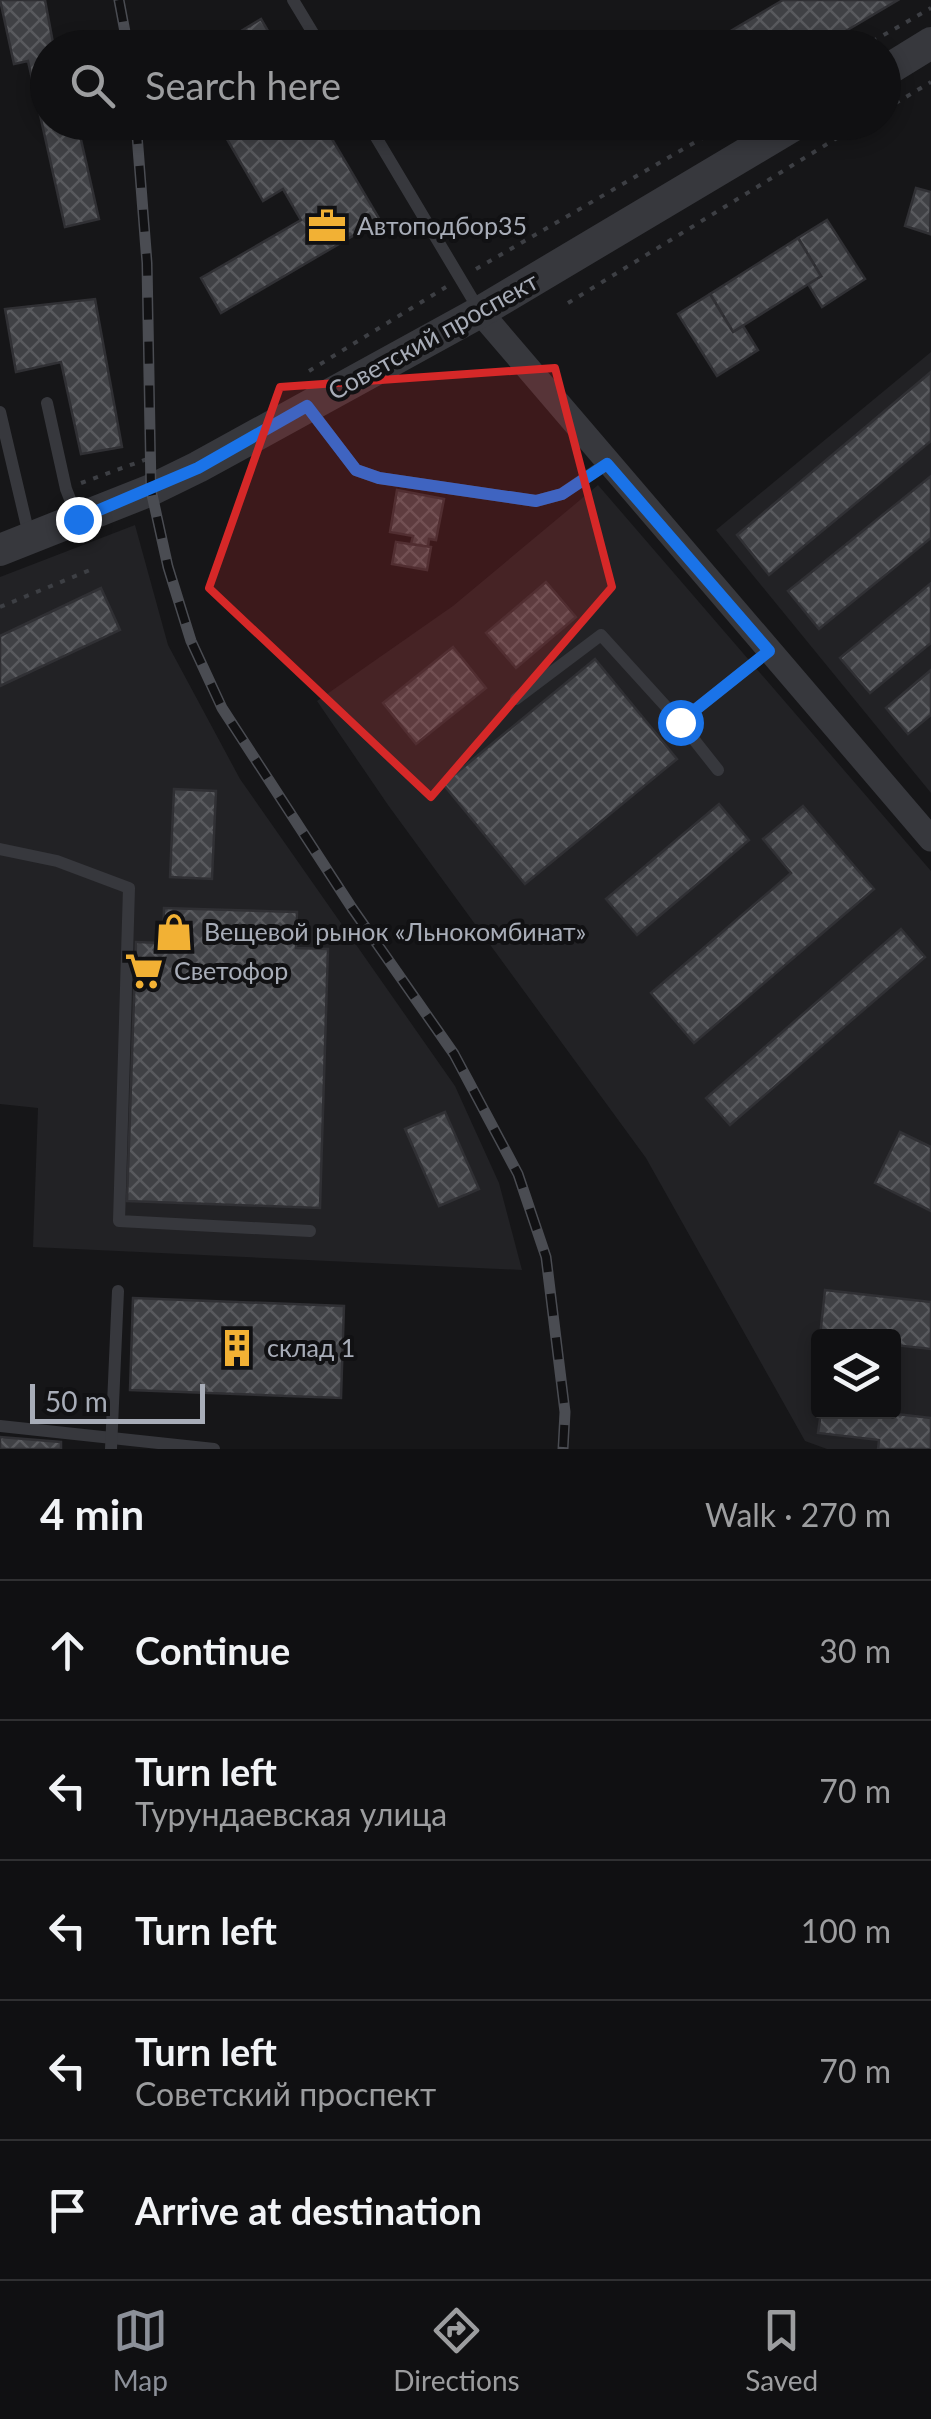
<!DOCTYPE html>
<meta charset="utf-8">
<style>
body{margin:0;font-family:Lato,sans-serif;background:#19191b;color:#f1f3f6}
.controls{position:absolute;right:30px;bottom:30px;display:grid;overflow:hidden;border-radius:10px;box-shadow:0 5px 15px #0003}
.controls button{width:90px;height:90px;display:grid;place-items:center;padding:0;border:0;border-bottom:2px solid #303032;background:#101012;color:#f1f3f6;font:50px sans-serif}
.scale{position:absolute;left:30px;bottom:25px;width:175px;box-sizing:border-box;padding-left:10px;border:5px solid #a8adb8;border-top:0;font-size:28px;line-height:35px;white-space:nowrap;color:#a8adb8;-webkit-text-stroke:8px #111113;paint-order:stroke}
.stop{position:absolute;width:30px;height:30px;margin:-22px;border:8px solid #1a73e8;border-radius:50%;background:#fff}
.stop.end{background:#1a73e8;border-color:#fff;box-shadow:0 2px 10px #0008}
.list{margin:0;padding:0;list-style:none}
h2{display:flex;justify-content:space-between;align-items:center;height:130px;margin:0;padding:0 40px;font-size:42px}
h2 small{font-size:32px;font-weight:400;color:#9c9d9f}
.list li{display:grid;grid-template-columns:65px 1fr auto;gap:30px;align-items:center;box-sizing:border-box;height:140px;padding:0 40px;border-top:2px solid #303032}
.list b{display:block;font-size:38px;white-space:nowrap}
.list p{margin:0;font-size:32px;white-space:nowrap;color:#9c9d9f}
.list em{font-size:32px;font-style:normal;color:#9c9d9f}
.icon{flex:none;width:55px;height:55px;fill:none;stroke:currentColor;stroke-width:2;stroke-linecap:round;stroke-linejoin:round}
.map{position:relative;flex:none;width:931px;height:1449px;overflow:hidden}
.search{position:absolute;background:#101012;box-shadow:0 5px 15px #0003;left:30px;right:30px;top:30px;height:110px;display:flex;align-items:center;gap:25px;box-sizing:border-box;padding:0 35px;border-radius:55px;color:#9c9d9f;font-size:38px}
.sheet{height:830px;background:#101012}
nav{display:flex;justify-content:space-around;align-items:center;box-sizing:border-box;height:140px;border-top:2px solid #303032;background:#101012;font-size:28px;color:#9c9d9f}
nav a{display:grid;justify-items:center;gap:5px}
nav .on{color:#8c9099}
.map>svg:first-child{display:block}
.built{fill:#222225;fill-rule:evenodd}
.building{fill:url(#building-cross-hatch);stroke:#303034;stroke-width:2.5}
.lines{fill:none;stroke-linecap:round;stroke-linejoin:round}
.path{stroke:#3d3f44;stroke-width:4;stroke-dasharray:5 8;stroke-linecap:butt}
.service{stroke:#37383d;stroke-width:12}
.minor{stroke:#37383d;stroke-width:25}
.tertiary{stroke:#37383d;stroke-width:32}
.rail-casing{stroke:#4a4c52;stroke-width:11}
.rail{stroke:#111113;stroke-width:8;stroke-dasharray:22;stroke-linecap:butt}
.route{stroke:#1a73e8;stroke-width:12}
.marked{fill:#d62828;fill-opacity:0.2;stroke:#d62828;stroke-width:8;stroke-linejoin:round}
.labels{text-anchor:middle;stroke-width:8;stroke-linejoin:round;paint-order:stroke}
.poi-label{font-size:25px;fill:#a8adb8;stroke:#111113;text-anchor:start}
.street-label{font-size:25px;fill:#a8adb8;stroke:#111113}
</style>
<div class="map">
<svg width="931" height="1449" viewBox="0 0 931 1449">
<defs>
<pattern id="building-cross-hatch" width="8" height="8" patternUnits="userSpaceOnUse" patternTransform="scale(2.5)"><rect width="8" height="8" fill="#404145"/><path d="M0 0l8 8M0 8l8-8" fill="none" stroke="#595a5e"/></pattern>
</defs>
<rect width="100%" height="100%" fill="#161618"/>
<g class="built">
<polygon points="931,352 931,793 716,530"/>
<path d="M 598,485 L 931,871 L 931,1449 L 827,1449 L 805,1441 L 646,1158 L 388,805 L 317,701 L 453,606 ZM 818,1336 L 894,1336 L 894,1412 L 818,1412 Z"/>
<polygon points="135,525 168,645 240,779 455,1086 499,1183 522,1270 33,1247 38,1108 0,1104 0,577"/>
</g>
<g class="building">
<polygon points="0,0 45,0 54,48 48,48 48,122 77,122 99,219 65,227 28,61 14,64"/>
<polygon points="783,0 898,0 817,48 702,48"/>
<polygon points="261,19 278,48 213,48"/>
<polygon points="217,122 322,122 380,220 221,313 201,278 301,220 283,189 263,201"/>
<polygon points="635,122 671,122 645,138"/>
<polygon points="916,188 931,192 930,234 905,226"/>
<polygon points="827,220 865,279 822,307 808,284 821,276 798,238"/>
<polygon points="798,238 821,276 733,332 710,294"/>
<polygon points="710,294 733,332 743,326 758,350 717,376 678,314"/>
<polygon points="95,299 122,447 81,454 61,362 16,372 5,309"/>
<polygon points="931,372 931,441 769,575 737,535"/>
<polygon points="931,476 931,538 819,629 788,591"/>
<polygon points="397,490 444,499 436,540 429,539 428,547 411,544 413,536 390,532"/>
<polygon points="396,542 431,547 427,570 392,564"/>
<polygon points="546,582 576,617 516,668 486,633"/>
<polygon points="931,583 931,643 870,693 840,658"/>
<polygon points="101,588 120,630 0,686 0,636"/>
<polygon points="453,647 486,688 416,744 383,703"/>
<polygon points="595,659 677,759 525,884 443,784"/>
<polygon points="931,670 931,715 908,734 886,708"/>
<polygon points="174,789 216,791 212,879 170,877"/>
<polygon points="719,804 749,840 637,935 606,899"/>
<polygon points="803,806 874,889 694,1043 651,993 791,873 763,839"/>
<polygon points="164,908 297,912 296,948 328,949 320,1208 127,1201 136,942 163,943"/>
<polygon points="901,929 925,957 730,1125 706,1098"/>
<polygon points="445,1112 479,1189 439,1206 405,1129"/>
<polygon points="900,1132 931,1147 931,1211 875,1183"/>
<polygon points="825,1290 931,1302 931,1349 894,1345 894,1336 820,1336"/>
<polygon points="133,1298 344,1306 341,1398 130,1390"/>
<polygon points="821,1412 879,1412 931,1418 931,1449 878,1449 879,1440 818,1433"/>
<polygon points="0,1437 61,1442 61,1449 0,1449"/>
</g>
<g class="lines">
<g class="path">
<polyline points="861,48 931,8"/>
<polyline points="884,110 931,82"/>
<polyline points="476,269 730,122"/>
<polyline points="568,303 863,122"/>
<polyline points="309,371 446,287"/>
<polyline points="81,483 147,459"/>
<polyline points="0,607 90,570"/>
</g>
<g class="service">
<polyline points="293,0 322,48"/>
<polyline points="367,122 479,310"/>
<polyline points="47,403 66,489 77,517"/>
<polyline points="309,408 356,470 379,478 536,501 562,494 607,463"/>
<polyline points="0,412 29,535"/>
<polyline points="516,699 601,635 680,722 769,651"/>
<polyline points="680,722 718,770"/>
<polyline points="0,849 57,861 129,888 119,1221 310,1231"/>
<polyline points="0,1426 214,1449"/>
<polyline points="111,1449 118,1291"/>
</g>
<polyline class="minor" points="480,312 931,839"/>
<g class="tertiary">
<polyline points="884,72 931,43"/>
<polyline points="0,550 151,490 198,467 480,312 799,122"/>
</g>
<g class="rail-casing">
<g id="rail">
<polyline points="119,0 128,48"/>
<polyline points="136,122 147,263 151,490 168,567 191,641 222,708 352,908 454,1054 518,1174 546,1257 565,1412 563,1449"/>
</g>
</g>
<use href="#rail" class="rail"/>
</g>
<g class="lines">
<polyline class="route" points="78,519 198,468 307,406 356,470 379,478 536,501 562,494 607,464 769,651 680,722"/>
</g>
<path class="marked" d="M 555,368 L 612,587 L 431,797 L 209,588 L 280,387 Z"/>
<defs>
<g id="office-bare" transform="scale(3)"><path d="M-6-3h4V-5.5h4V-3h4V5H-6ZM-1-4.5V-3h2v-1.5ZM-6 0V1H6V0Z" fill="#f2b134" stroke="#111113" stroke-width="2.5" paint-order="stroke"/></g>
<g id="shop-bare" transform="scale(3)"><path d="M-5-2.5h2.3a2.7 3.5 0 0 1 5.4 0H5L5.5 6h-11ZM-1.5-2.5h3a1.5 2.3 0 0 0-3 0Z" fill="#f2b134" stroke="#111113" stroke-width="2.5" paint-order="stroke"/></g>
<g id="supermarket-bare" transform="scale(3)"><path d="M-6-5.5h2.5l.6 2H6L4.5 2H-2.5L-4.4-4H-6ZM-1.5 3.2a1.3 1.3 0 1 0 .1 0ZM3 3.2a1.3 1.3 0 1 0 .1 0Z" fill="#f2b134" stroke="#111113" stroke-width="2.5" paint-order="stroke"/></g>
<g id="building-bare" transform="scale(3)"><path d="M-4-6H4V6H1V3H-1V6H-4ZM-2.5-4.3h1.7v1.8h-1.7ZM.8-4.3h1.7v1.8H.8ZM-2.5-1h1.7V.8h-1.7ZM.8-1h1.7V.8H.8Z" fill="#f2b134" stroke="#111113" stroke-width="2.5" paint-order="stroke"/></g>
</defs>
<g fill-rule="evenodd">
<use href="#office-bare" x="327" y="226"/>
<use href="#shop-bare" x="174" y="932"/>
<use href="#supermarket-bare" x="144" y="971"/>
<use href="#building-bare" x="237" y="1348"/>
</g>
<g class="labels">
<g class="poi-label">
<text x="357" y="235">Автоподбор35</text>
<text x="204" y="941">Вещевой рынок «Льнокомбинат»</text>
<text x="174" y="980">Светофор</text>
<text x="267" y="1357">склад 1</text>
</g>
<g class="street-label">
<text transform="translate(433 336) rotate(-29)" y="9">Советский проспект</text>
</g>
</g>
</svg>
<div class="controls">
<button><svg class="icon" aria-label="layers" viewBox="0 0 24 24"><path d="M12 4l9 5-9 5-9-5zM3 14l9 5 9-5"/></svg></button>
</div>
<div class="scale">50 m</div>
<div class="stop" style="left:680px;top:722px"></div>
<div class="stop end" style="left:78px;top:519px"></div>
<div class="search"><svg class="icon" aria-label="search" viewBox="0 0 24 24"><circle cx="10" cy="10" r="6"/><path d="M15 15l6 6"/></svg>Search here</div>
</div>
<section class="sheet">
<h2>4 min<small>Walk · 270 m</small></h2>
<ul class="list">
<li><svg class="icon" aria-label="ahead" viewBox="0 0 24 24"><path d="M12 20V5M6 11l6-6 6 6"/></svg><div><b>Continue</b></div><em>30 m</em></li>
<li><svg class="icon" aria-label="left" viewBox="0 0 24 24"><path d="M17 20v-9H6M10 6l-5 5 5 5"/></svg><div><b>Turn left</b><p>Турундаевская улица</p></div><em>70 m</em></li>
<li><svg class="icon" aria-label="left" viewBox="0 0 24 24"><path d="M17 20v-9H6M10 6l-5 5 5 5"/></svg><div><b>Turn left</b></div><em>100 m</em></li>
<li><svg class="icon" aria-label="left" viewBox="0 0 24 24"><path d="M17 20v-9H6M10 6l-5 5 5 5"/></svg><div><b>Turn left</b><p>Советский проспект</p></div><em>70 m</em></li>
<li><svg class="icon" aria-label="arrive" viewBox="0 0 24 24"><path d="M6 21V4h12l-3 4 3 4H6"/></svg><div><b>Arrive at destination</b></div></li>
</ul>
</section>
<nav>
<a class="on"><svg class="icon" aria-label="map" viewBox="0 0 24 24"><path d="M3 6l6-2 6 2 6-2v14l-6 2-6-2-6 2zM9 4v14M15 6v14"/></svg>Map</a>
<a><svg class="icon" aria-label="directions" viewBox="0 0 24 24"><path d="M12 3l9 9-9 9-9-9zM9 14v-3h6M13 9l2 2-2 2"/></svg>Directions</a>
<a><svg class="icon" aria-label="saved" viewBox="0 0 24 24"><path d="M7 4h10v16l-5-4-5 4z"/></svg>Saved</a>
</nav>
